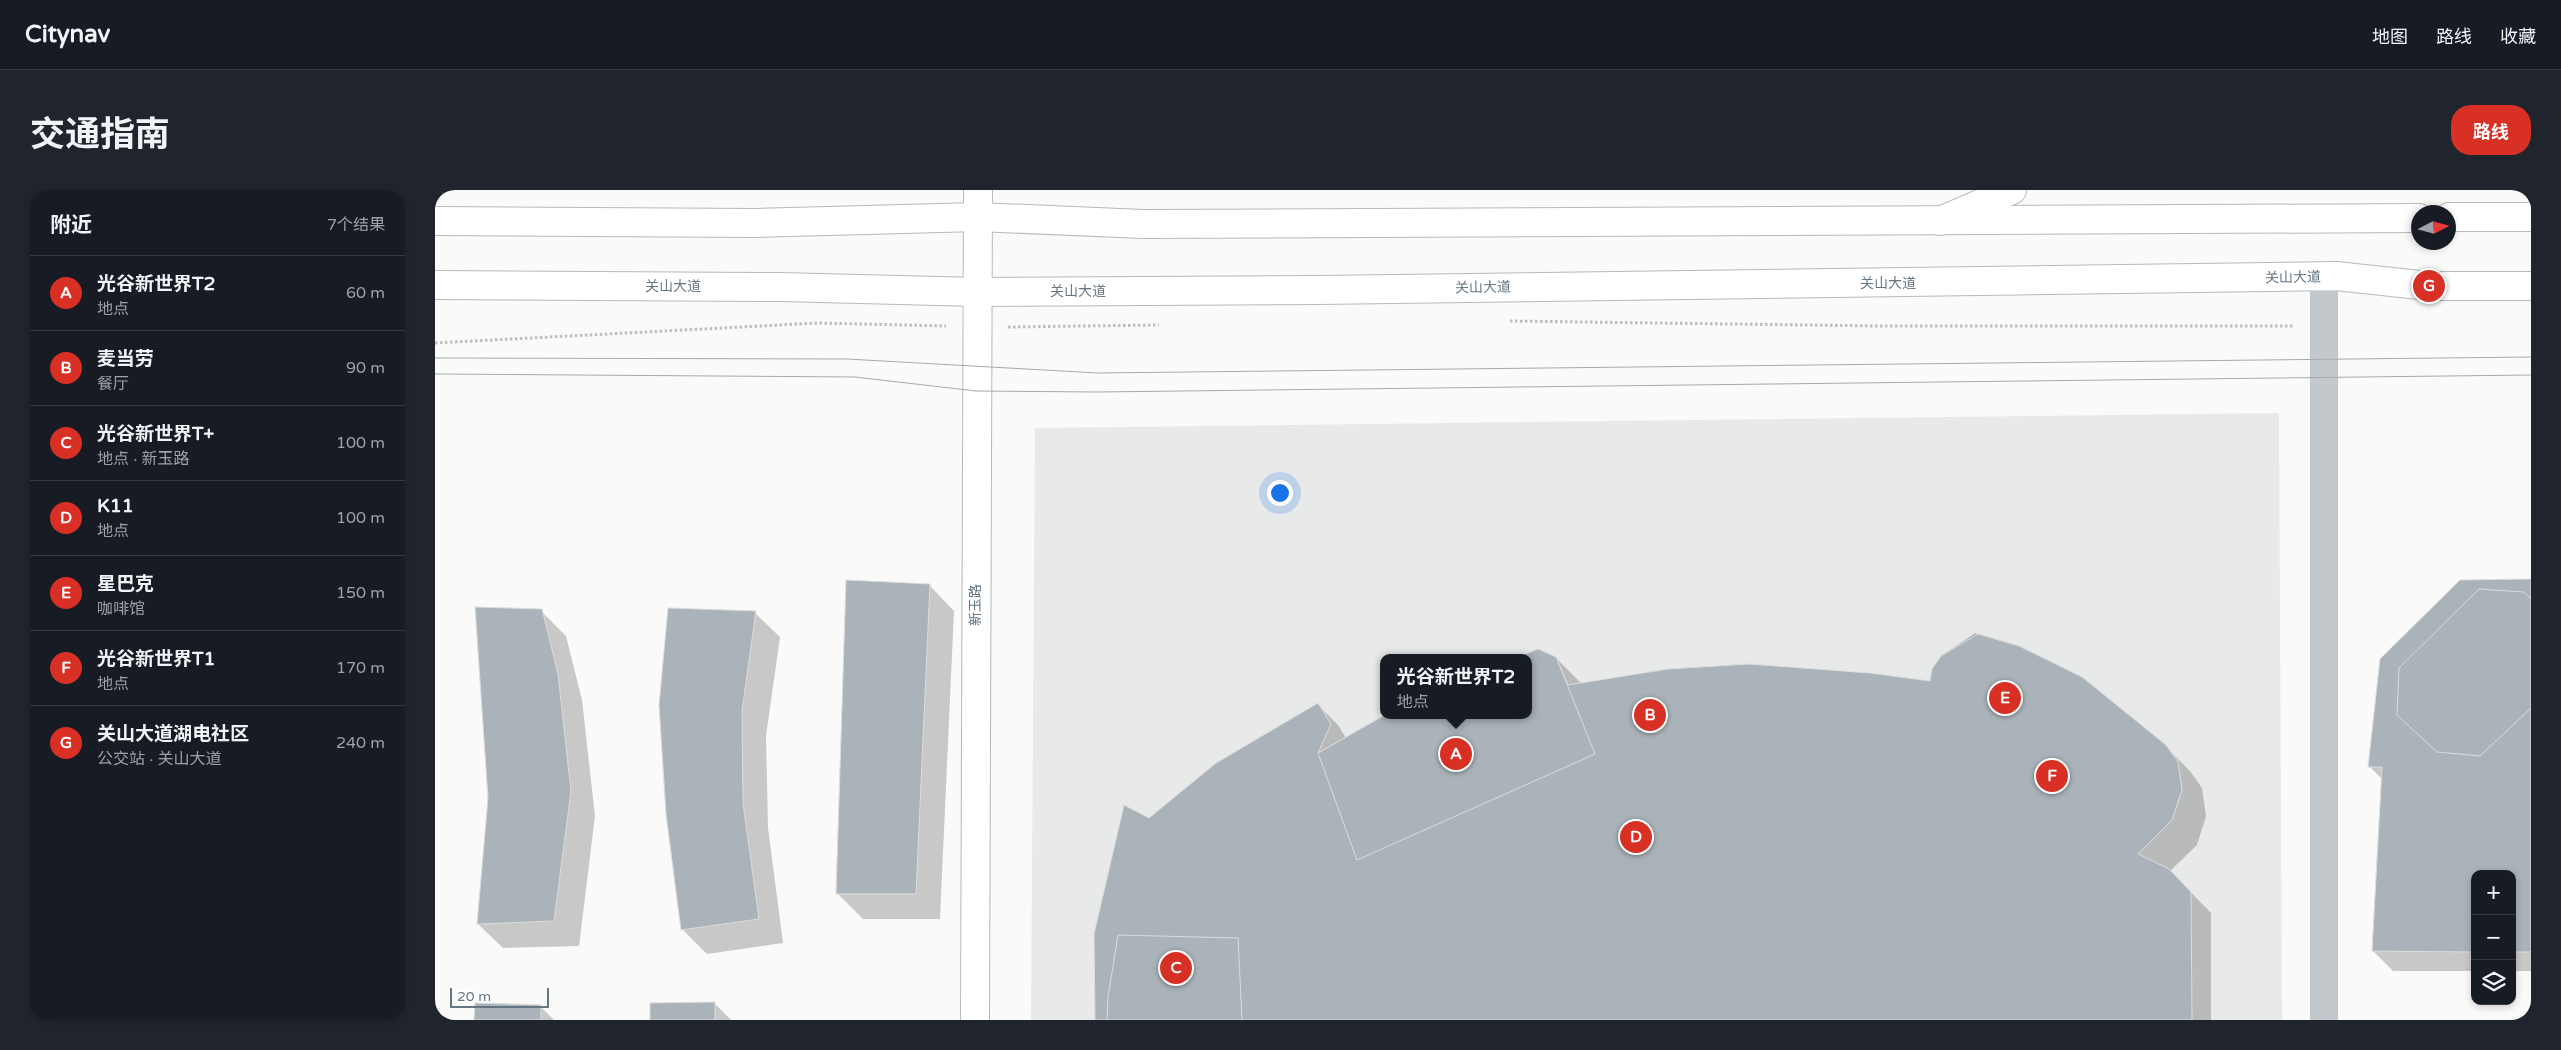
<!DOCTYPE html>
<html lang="zh">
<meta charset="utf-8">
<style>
body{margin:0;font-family:"Varela Round","Noto Sans SC",sans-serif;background:#20242c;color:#f1f3f6}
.controls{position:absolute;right:15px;bottom:15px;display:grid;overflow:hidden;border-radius:10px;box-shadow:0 2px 8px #0003}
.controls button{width:45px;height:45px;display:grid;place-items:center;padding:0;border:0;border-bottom:1px solid #363941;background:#171b24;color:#f1f3f6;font:25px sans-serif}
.compass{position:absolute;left:1976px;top:15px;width:45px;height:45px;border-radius:50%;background:#171b24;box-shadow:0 2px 8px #0003;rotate:84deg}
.scale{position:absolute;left:15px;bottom:12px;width:99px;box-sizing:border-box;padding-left:5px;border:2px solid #657683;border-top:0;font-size:14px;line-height:18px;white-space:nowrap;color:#657683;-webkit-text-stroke:4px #fff;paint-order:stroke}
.you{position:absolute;left:844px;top:302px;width:18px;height:18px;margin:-12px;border:4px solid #fff;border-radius:50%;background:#1a73e8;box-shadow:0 0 0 8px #1a73e833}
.badge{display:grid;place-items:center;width:32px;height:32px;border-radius:50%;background:#d93025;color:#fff;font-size:16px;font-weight:700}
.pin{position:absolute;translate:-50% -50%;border:2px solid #fff;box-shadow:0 1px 5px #0006}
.popup{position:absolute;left:945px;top:464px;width:152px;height:65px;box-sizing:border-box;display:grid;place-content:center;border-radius:10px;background:#171b24;filter:drop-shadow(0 1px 4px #0005);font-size:16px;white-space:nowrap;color:#9ea1a6}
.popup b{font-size:19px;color:#f1f3f6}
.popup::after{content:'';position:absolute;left:50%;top:100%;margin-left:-10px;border:10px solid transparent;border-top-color:#171b24}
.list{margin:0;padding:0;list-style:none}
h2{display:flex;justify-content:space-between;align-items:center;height:65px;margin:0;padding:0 20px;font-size:21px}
h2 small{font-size:16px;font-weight:400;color:#9ea1a6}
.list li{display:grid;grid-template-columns:32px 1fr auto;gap:15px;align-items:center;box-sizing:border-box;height:75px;padding:0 20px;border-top:1px solid #363941}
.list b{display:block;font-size:19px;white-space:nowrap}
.list p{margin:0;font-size:16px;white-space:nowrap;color:#9ea1a6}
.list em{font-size:16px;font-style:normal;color:#9ea1a6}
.icon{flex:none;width:28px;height:28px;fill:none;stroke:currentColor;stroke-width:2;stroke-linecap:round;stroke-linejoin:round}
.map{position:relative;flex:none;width:2096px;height:830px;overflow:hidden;border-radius:20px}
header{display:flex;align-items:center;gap:30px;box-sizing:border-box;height:70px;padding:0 25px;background:#171b24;border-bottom:1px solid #363941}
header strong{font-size:24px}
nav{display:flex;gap:28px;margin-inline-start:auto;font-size:18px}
.intro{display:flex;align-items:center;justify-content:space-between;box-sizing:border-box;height:120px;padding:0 30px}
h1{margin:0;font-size:35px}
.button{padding:12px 22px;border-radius:20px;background:#d93025;color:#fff;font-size:18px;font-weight:700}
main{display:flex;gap:30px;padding:0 30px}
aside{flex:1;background:#171b24;border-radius:20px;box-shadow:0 2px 8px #0003}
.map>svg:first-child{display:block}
.built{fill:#e8e9e9;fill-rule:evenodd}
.shadow{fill:#0003}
.building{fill:#aab3b9;stroke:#dcdcda}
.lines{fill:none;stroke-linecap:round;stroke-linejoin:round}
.secondary-casing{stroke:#b3babf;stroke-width:30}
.primary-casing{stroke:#b5babe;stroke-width:30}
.highway-casing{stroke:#b4b9bd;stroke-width:30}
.path{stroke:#bbbfc2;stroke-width:3;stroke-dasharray:2.5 2.5;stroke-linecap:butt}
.street{stroke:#c3c8cc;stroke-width:28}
.secondary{stroke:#fff;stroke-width:28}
.primary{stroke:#fff;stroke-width:28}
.highway{stroke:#fff;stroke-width:28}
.tram{stroke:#a2aab0;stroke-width:1}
.labels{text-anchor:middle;stroke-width:5;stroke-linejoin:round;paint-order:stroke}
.street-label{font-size:14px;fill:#657683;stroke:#fff}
</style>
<header>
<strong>Citynav</strong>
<nav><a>地图</a><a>路线</a><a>收藏</a></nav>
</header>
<div class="intro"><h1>交通指南</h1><a class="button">路线</a></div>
<main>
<aside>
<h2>附近<small>7个结果</small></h2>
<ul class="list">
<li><span class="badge">A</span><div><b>光谷新世界T2</b><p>地点</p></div><em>60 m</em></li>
<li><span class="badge">B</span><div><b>麦当劳</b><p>餐厅</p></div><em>90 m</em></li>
<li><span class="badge">C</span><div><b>光谷新世界T+</b><p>地点 · 新玉路</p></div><em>100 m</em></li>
<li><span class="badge">D</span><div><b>K11</b><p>地点</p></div><em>100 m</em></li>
<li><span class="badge">E</span><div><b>星巴克</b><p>咖啡馆</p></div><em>150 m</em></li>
<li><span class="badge">F</span><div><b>光谷新世界T1</b><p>地点</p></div><em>170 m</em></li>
<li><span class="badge">G</span><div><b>关山大道湖电社区</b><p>公交站 · 关山大道</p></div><em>240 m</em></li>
</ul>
</aside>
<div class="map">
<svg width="2096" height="830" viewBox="0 0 2096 830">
<rect width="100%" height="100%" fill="#fafaf8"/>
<path class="built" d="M 1844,223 L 1847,830 L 596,830 L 600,238 ZM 948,468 L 1094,468 L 1094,525 L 948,525 Z"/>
<g class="shadow">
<polygon points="2025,391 2096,391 2096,781 2077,781 2077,684 2040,684 2040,781 1958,781 1938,761 1947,589 1934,576"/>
<polygon points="495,396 519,421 505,729 428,729 403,704"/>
<polygon points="106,421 131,446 147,510 160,626 144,756 68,758 43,734"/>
<polygon points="320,423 345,447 331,546 333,638 348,753 272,764 247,739"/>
<polygon points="1094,468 1121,468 1146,493 1730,556 1755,581 1767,598 1771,626 1762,655 1735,681 1776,723 1776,830 662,830 714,629 883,515 903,535 911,548 1094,525"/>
<polygon points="279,813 296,830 216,830"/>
<polygon points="105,816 119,830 41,830"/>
</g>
<g class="building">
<polygon points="2096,389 2096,762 2077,762 2077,684 2040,684 2040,762 1937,761 1947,577 1933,577 1945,469 2025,390"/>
<polygon points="411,390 495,394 481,704 401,704"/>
<polygon points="2044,399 2089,402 2096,409 2096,518 2045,566 2002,562 1962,525 1964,478"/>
<polygon points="40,417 107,419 123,484 136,601 119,731 42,734 53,608"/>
<polygon points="233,418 321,421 307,521 308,613 324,729 246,740 231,624 224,515"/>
<polygon points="1540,443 1584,456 1647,487 1731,555 1743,572 1747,600 1737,630 1703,664 1661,690 1621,707 1580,720 1540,719 1518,701 1507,684 1498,660 1489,609 1497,479 1506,466"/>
<polygon points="1543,444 1584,456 1647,487 1731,555 1743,572 1747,600 1737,630 1703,664 1734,679 1756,702 1757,830 660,830 659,744 689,615 714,628 781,573 883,513 896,534 883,563 950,525 1094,525 1094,468 1080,468 1103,459 1121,467 1133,495 1233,479 1314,474 1435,483 1495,491 1497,479 1506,466"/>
<polygon points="1103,459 1121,467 1160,564 922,670 883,563 950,525 1094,525 1094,468 1080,468"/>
<polygon points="683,745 803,748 807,830 672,830 673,807"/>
<polygon points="280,812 280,830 215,830 215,813"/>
<polygon points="40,813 106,815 106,830 39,830"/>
</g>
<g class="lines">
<g class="secondary-casing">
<polyline id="secondary" points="540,830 543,0"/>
</g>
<g class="primary-casing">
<g id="primary">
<polyline points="2014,27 2096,27"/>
<polyline points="0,31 320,33 543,27 708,34 1984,28"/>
<polyline points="0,95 345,97 543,102 883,100 1901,86 1994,96 2096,96"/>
</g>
</g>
<g class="highway-casing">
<polyline id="highway" points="1505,31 1577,0"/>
</g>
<g class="path">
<polyline points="1075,131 1444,136 1859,136"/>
<polyline points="573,137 724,135"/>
<polyline points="0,153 383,133 511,136"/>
</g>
<polyline class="street" points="1889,87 1889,830"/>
<use href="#secondary" class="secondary"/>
<use href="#primary" class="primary"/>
<use href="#highway" class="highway"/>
<g class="tram">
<polyline points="0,168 412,169 663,183 2096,167"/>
<polyline points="0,184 420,187 541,201 662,202 2096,185"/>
</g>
</g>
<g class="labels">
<g class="street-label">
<text transform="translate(1858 87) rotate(-1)" y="5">关山大道</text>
<text x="1453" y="98">关山大道</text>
<text x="238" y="101">关山大道</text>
<text transform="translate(1048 97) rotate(-1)" y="5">关山大道</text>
<text x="643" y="106">关山大道</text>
<text transform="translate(540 415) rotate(-90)" y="5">新玉路</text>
</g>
</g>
</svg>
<div class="controls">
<button>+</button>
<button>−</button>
<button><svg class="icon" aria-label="layers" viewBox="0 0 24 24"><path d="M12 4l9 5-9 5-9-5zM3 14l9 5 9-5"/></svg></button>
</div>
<svg class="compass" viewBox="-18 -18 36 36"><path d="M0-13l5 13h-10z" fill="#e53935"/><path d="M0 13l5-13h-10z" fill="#9ea1a6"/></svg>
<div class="scale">20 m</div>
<div class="you"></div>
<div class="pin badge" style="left:1021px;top:564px">A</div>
<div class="popup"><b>光谷新世界T2</b>地点</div>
<div class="pin badge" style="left:1215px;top:525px">B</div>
<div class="pin badge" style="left:741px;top:778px">C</div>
<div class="pin badge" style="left:1201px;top:647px">D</div>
<div class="pin badge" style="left:1570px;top:508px">E</div>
<div class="pin badge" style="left:1617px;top:586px">F</div>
<div class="pin badge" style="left:1994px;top:96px">G</div>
</div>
</main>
